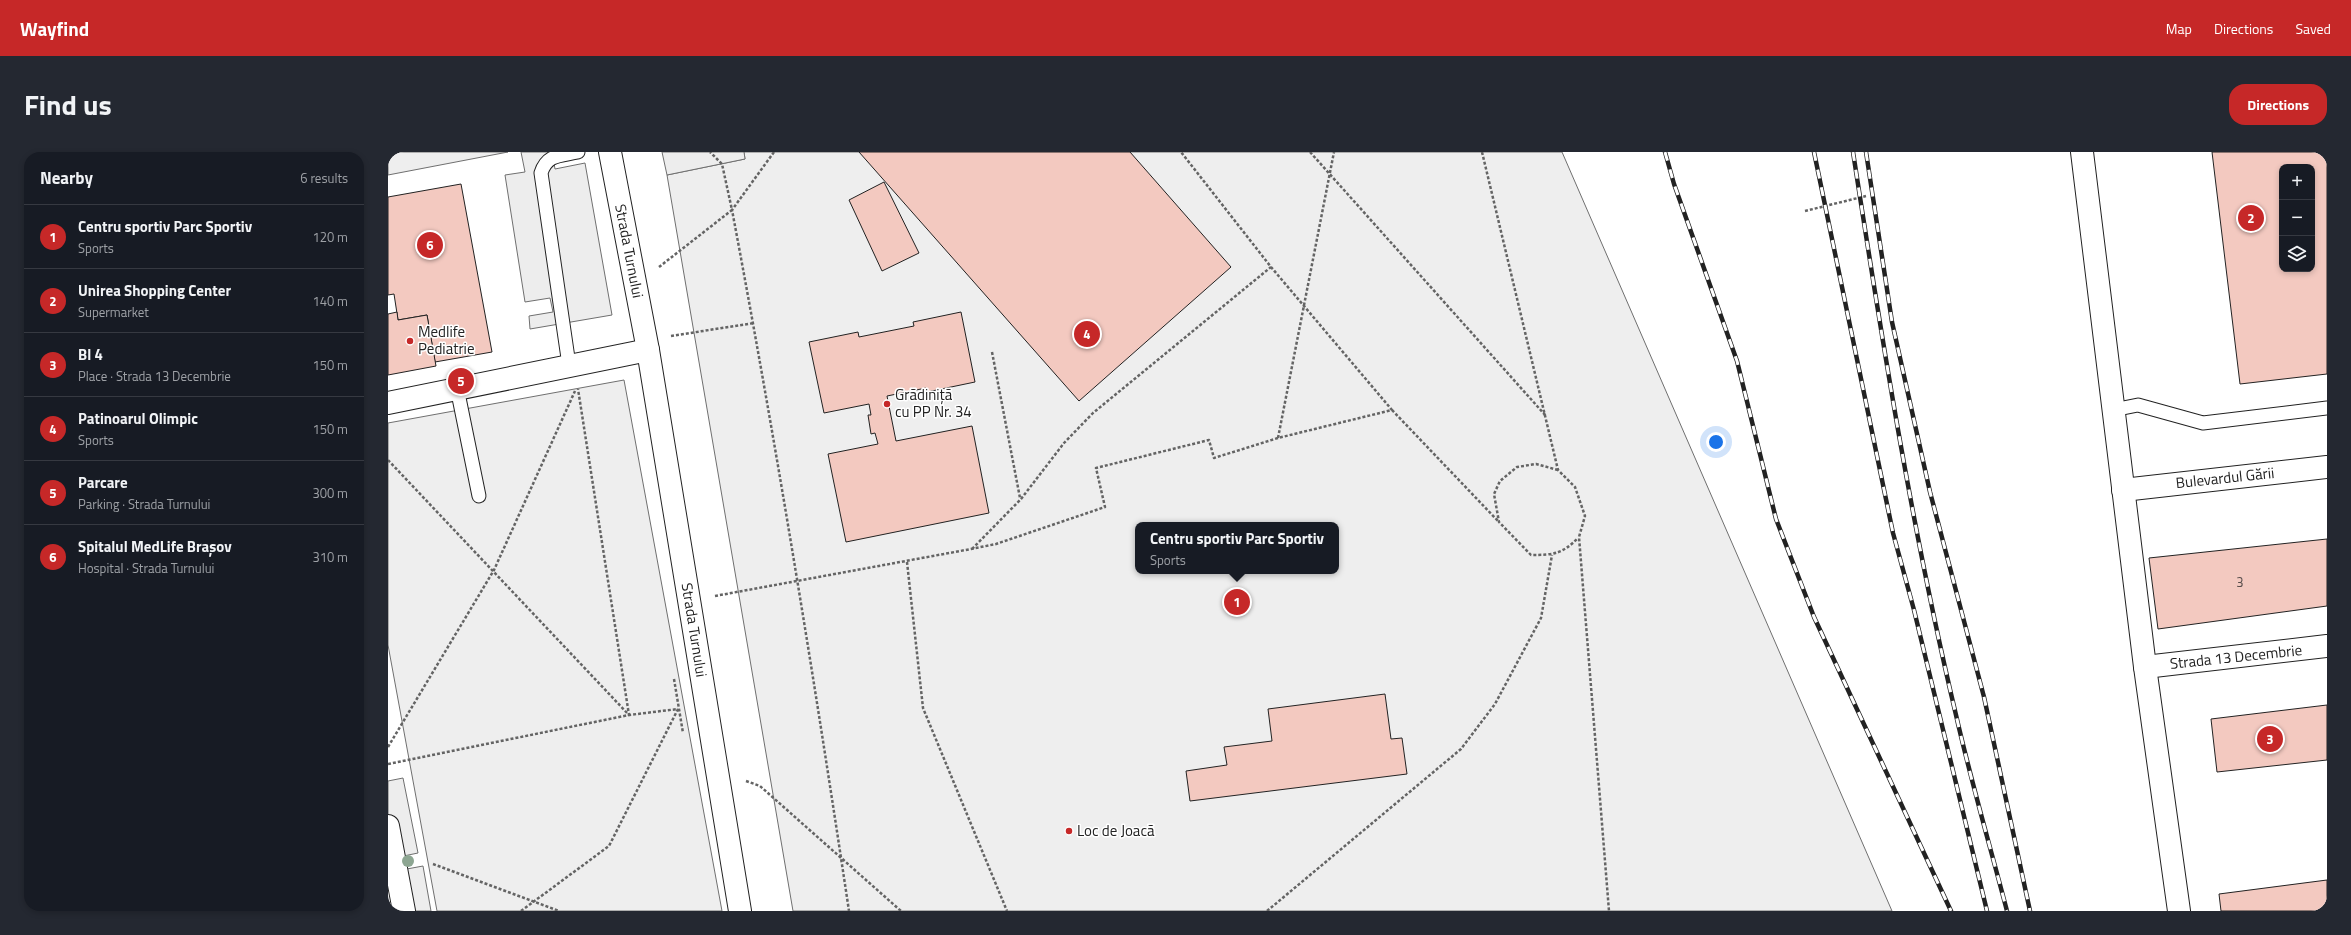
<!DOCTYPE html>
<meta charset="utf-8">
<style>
body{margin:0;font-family:"Titillium Web",sans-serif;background:#242831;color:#f1f3f6}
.controls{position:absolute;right:12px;top:12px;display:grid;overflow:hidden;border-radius:8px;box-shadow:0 2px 6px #0003}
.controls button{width:36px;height:36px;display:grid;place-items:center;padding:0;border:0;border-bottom:1px solid #363941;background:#171b24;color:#f1f3f6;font:20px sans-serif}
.you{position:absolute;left:1328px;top:290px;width:14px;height:14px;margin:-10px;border:3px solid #fff;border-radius:50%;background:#1a73e8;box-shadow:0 0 0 6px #1a73e833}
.badge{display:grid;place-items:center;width:26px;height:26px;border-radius:50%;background:#c62828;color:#fff;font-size:13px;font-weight:700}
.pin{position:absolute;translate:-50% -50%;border:2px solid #fff;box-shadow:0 1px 4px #0006}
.popup{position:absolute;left:747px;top:370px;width:204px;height:52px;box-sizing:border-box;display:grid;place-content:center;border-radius:8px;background:#171b24;filter:drop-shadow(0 1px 3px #0005);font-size:13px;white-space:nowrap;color:#9ea1a6}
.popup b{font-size:15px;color:#f1f3f6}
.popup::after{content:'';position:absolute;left:50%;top:100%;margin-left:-8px;border:8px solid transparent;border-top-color:#171b24}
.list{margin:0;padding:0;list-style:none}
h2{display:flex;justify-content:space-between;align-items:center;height:52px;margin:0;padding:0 16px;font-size:17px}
h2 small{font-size:13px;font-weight:400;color:#9ea1a6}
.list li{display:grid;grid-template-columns:26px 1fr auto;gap:12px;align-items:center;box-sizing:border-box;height:64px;padding:0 16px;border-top:1px solid #363941}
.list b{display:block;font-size:15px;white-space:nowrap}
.list p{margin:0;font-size:13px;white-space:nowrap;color:#9ea1a6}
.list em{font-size:13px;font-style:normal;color:#9ea1a6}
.icon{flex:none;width:22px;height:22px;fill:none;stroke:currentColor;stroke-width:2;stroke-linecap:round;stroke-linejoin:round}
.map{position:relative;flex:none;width:1939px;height:759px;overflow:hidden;border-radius:16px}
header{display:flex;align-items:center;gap:24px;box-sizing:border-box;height:56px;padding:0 20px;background:#c62828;color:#fff}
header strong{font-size:19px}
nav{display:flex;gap:22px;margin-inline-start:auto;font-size:14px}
.intro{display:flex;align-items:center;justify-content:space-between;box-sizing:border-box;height:96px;padding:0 24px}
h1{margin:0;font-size:28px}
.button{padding:10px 18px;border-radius:16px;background:#c62828;color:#fff;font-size:14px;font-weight:700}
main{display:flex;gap:24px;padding:0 24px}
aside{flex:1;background:#171b24;border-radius:16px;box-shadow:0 2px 6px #0003}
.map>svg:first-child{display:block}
.green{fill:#eee;stroke:#6f6f6f;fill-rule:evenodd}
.parking{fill:#ededed;stroke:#6f6f6f}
.building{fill:#f3c9c0;stroke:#222;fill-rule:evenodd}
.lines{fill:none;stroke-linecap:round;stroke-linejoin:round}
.service-casing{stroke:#222;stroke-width:15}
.minor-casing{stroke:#222;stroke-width:24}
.path{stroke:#646464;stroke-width:2.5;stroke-dasharray:3 2;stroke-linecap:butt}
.service{stroke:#fff;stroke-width:13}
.minor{stroke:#fff;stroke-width:22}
.rail-casing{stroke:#222;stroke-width:4.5}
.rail{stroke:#fff;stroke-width:3;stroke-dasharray:9;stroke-linecap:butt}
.tree{fill:#8da692}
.poi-dot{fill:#c62828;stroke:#fff;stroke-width:1.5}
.labels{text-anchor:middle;stroke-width:3;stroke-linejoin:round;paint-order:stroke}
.number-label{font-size:13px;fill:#564c4a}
.street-label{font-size:15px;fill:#222;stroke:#fff}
.poi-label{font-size:15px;fill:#222;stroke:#fff;text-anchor:start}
</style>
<header>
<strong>Wayfind</strong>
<nav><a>Map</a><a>Directions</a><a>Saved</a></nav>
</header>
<div class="intro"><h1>Find us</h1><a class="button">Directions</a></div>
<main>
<aside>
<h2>Nearby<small>6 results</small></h2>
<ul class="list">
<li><span class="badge">1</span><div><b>Centru sportiv Parc Sportiv</b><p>Sports</p></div><em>120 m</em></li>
<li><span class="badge">2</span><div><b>Unirea Shopping Center</b><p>Supermarket</p></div><em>140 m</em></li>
<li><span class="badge">3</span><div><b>Bl 4</b><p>Place · Strada 13 Decembrie</p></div><em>150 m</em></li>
<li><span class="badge">4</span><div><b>Patinoarul Olimpic</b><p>Sports</p></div><em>150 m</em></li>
<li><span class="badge">5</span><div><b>Parcare</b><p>Parking · Strada Turnului</p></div><em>300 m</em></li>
<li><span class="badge">6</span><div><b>Spitalul MedLife Brașov</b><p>Hospital · Strada Turnului</p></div><em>310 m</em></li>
</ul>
</aside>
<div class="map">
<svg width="1939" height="759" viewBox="0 0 1939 759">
<rect width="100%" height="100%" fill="#fff"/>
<g class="green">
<polygon points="0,0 120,0 0,23"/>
<path d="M 356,0 L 1174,0 L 1504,759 L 405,759 L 279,23 L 357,7 ZM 750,373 L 948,373 L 948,419 L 750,419 Z"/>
<polygon points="236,228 334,759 49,759 0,493 0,271"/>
</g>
<g class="parking">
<polygon points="133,0 164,0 167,17 197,11 224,163 142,177 141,164 165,160 162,146 137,150 117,23 137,20"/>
<polygon points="274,0 356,0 357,7 279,23"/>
<polygon points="15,626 30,701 6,706 0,674 0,629"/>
<polygon points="35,714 43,759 16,759 8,719"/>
</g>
<g class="building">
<polygon points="471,0 742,0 843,115 691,249"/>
<path d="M 1824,0 L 1939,0 L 1939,222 L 1852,232 ZM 1894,15 L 1924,15 L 1924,117 L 1894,117 Z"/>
<polygon points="496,30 531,101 494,119 461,48"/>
<polygon points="73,32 104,200 47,210 39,163 10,168 6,142 0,143 0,45"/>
<polygon points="9,160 10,168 39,163 48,214 0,223 0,162"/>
<polygon points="573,160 587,230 539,240 538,236 499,244 508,289 584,274 601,361 458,390 440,302 490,292 487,281 483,282 480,263 483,263 481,252 436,261 421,190 470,180 471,185 526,174 525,170"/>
<polygon points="1939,387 1939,454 1770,477 1761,406"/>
<polygon points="997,542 1003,587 1014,586 1019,622 802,649 798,619 839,613 836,595 884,589 880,557"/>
<polygon points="1939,553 1939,608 1829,620 1823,567"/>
<polygon points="1939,728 1939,759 1833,759 1831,742"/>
</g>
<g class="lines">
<g class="service-casing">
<g id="service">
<path d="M 181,213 L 153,21 C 159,2 172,4 190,0"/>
<polyline points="69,236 91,344"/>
<polyline points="1725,258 1750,253 1815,271 1939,256"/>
</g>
</g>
<g class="minor-casing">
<g id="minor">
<polyline points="222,0 260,198 352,759"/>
<polyline points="1694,0 1757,515 1791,759"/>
<polyline points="0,251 260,198"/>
<polyline points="1735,338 1939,315"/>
<polyline points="1757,515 1939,494"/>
<polyline points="0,674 16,759"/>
</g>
</g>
<g class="path">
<path d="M 386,0 L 344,58 C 388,291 426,525 461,759"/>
<polyline points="922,0 1158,264"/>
<polyline points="1094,0 1170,318 1187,335 1197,364 1191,385 1221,759"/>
<polyline points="1417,59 1478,44"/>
<polyline points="271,115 344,58 334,12 322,0"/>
<polyline points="283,184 366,171"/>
<polyline points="604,200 632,346"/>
<polyline points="1004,258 1110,369"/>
<polyline points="890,286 946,0"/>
<polyline points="0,308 241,563 290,557"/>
<path d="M 1170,318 L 1148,312 L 1129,315 L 1112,329 L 1106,342 L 1111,370 L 1143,403 C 1166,403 1174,402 1190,386"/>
<polyline points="584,397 633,347 676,291 705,261 883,115"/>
<polyline points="519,410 535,556 619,759"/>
<polyline points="327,444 583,397 608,392 717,355 708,316 821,288 826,306 890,286 1004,258 883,115 793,0"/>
<polyline points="286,527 295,581"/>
<polyline points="0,595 106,418 187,239"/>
<polyline points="0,612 241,563 190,237"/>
<polyline points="358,629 372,634 513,759"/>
<polyline points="45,712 171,759"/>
<polyline points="133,759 221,694 290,557"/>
<polyline points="879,759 1073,597 1107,552 1153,466 1164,403"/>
</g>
<use href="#service" class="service"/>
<use href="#minor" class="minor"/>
<g class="rail-casing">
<g id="rail">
<polyline points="1277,0 1286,32 1349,209 1388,367 1426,465 1563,759"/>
<polyline points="1426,0 1505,381 1526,458 1599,759"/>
<path d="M 1465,0 C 1494,188 1524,378 1568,563 C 1583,629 1602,694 1619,759"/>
<polyline points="1478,0 1504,170 1542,340 1596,545 1642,759"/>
</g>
</g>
<use href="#rail" class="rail"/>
</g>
<circle class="tree" cx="20" cy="709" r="6"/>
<g class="poi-dot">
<circle cx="22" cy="189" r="4"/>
<circle cx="499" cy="252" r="4"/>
<circle cx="681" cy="679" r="4"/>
</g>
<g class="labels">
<g class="number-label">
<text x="1852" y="435">3</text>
</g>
<g class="street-label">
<text transform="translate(241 99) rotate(79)" y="5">Strada Turnului</text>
<text transform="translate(1837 326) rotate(-6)" y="5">Bulevardul Gării</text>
<text transform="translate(306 478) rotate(81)" y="5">Strada Turnului</text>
<text transform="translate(1848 505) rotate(-6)" y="5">Strada 13 Decembrie</text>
</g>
<g class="poi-label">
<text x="30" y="185">Medlife<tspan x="30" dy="17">Pediatrie</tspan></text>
<text x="507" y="248">Grădiniță<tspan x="507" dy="17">cu PP Nr. 34</tspan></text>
<text x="689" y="684">Loc de Joacă</text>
</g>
</g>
</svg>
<div class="controls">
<button>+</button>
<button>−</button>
<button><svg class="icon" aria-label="layers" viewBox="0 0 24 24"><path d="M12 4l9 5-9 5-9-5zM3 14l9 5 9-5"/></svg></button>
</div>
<div class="you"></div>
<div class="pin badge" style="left:849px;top:450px">1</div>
<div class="popup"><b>Centru sportiv Parc Sportiv</b>Sports</div>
<div class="pin badge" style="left:1863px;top:66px">2</div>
<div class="pin badge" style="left:1882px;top:587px">3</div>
<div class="pin badge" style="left:699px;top:182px">4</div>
<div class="pin badge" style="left:73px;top:229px">5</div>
<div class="pin badge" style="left:42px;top:93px">6</div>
</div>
</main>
